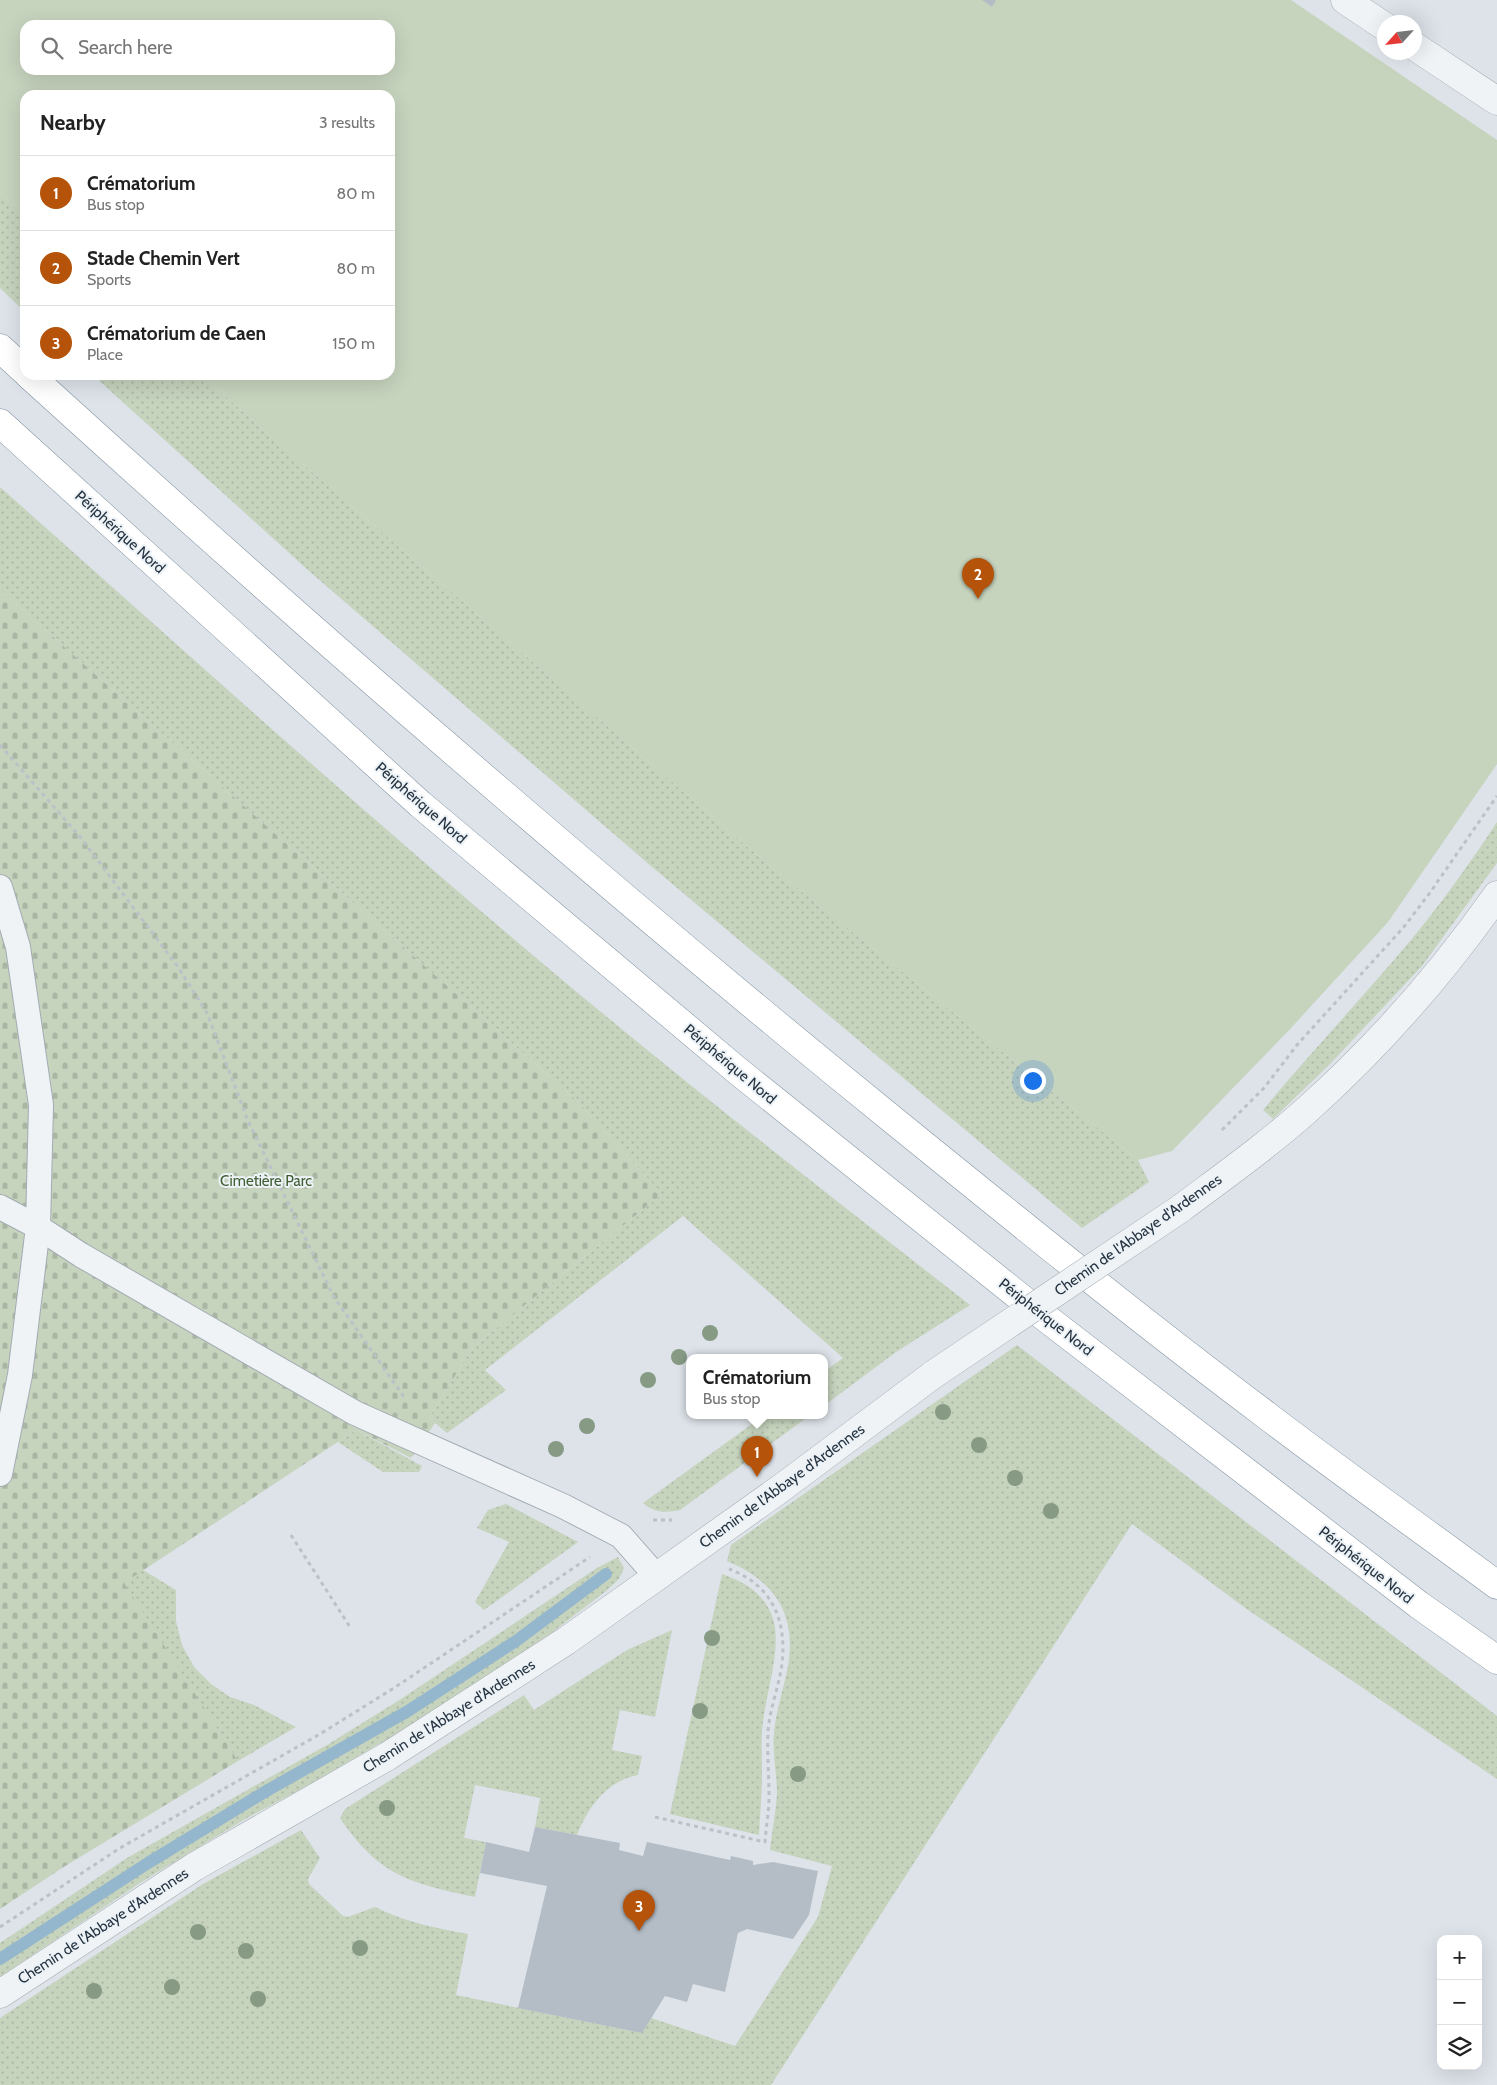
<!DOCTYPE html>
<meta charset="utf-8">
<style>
body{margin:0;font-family:Cabin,sans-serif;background:#f2f2f2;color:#222}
.controls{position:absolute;right:15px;bottom:15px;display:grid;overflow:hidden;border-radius:10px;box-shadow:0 5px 20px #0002}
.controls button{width:45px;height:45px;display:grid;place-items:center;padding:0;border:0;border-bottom:1px solid #e0e0e0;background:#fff;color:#222;font:25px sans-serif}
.compass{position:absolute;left:1377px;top:15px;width:45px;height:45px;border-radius:50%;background:#fff;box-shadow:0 5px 20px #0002;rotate:243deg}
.you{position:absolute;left:1032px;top:1080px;width:18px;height:18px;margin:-12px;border:4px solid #fff;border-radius:50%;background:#1a73e8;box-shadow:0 0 0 8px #1a73e833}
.badge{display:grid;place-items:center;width:32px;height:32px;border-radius:50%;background:#b45309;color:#fff;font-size:16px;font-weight:700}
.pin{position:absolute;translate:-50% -41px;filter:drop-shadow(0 1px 2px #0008)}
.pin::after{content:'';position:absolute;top:26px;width:18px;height:15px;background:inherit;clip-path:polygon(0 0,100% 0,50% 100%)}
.popup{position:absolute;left:686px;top:1354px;width:142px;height:65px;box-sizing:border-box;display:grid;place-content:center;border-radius:10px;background:#fff;filter:drop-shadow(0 1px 4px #0005);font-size:16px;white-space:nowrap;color:#767676}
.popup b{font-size:19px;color:#222}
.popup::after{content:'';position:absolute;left:50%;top:100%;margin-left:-10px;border:10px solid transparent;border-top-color:#fff}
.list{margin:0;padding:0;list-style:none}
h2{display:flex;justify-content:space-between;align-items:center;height:65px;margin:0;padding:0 20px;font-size:21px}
h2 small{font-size:16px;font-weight:400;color:#767676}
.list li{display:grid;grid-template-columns:32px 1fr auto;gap:15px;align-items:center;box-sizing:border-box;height:75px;padding:0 20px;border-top:1px solid #e0e0e0}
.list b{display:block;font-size:19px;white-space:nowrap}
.list p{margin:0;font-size:16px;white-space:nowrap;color:#767676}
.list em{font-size:16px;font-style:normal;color:#767676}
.icon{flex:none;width:28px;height:28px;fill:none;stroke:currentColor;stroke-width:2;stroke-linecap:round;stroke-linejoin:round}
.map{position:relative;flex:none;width:1497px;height:2085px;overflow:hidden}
.search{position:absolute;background:#fff;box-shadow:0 5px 20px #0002;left:20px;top:20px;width:375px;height:55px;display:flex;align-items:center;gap:12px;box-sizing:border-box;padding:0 18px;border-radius:15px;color:#767676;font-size:19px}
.panel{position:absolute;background:#fff;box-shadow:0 5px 20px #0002;left:20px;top:90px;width:375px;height:290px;border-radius:15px}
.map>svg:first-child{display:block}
.grass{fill:url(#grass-dots)}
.cemetery{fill:url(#cemetery-stones)}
.park{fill:#c6d3bd;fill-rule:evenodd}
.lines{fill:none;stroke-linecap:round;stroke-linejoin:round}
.stream{stroke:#94b7cd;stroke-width:12}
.building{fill:#b4bdc6}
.service-casing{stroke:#a2abb3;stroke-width:26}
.minor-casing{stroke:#a2abb3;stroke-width:29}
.tertiary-casing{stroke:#a2abb3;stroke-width:29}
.trunk-casing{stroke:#8393a1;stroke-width:29}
.path{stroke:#bbc1c7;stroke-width:3;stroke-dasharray:4 4;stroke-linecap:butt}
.service{stroke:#f0f3f6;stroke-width:24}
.minor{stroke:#f0f3f6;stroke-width:28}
.tertiary{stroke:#f0f3f6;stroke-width:28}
.trunk{stroke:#fff;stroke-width:28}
.minor-bridge-casing{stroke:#a2abb3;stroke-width:29;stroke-linecap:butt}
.minor-bridge{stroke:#f0f3f6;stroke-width:28}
.tree{fill:#869a84}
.labels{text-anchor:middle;stroke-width:4;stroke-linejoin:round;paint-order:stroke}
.street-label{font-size:15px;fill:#253341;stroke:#ecf2f6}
.park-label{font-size:15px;fill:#3f5e31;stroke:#ecf2f6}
</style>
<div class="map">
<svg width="1497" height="2085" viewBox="0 0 1497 2085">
<defs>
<pattern id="grass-dots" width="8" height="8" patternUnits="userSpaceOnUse" patternTransform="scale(1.25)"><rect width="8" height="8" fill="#c6d3bd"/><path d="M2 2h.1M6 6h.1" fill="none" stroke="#aab6a4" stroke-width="1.8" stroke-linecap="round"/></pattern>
<pattern id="cemetery-stones" width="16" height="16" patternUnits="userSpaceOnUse" patternTransform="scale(1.25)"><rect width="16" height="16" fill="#c6d3bd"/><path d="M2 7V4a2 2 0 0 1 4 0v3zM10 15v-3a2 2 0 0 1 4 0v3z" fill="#aab6a4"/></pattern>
</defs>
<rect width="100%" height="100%" fill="#dde3e9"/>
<g class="grass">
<polygon points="0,193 25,215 25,312 0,288"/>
<polygon points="93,375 202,375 268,434 770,866 1138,1160 1149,1182 1082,1228 651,866 309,571"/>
<path d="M 0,487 C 173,641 345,796 522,946 C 668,1070 819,1187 970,1305 L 896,1352 L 825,1405 L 825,1371 L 843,1358 L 683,1216 L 485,1370 L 506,1390 L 447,1433 L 429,1418 L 472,1348 L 662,1194 L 576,1100 L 0,590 Z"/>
<path d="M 1497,822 L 1497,863 L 1422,966 L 1331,1063 L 1273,1119 L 1263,1110 C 1301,1064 1341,1021 1380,976 C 1423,928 1462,876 1497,822 Z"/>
<path d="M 1017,1345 L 1497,1716 L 1497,1779 L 1248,1610 L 1132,1524 L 771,2085 L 0,2085 L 0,2018 L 203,1884 L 301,1830 L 320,1858 L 308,1879 L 309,1884 L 343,1916 L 348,1917 L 375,1907 C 405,1922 435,1928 468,1934 L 456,1995 L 637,2032 L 651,2018 L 735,2046 L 818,1917 L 832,1866 L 770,1850 C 772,1832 776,1812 777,1793 C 777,1773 772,1753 774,1733 C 776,1710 784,1688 788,1666 C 797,1613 774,1581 727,1561 L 731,1545 Z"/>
<path d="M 763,1416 L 809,1416 L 680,1510 C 666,1513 654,1513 643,1503 Z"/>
<polygon points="356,1430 422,1466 419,1472 383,1472 338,1442"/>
<polygon points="506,1504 578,1542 484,1610 475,1602 509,1542 477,1528 488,1510"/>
<polygon points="618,1557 624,1568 619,1579 606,1591 554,1631 465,1691 412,1725 303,1788 247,1818 143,1881 0,1977 0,1943 127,1858 327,1745 401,1699 597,1568"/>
<polygon points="143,1570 176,1590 176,1621 182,1645 194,1667 211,1684 230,1697 254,1705 296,1727 238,1761 123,1583"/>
<path d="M 722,1574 C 807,1603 767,1669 762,1731 C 761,1745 762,1759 762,1773 C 762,1794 760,1814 759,1835 L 670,1814 Z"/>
<path d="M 672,1630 L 655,1717 L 620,1710 L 612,1750 L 642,1756 L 638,1775 C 607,1781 588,1807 577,1835 L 535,1827 L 540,1798 L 475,1785 L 464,1838 L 486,1842 L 475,1897 C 410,1883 379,1876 340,1818 L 345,1809 L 524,1695 L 534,1710 L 627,1650 Z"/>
</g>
<polygon class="cemetery" points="0,590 576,1100 662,1194 472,1348 429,1418 435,1423 411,1458 356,1430 124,1583 238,1761 62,1868 0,1909"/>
<path class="park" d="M 0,0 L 1291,0 L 1497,140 L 1497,764 L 1388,922 L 1291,1028 L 1172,1151 L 1138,1160 L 770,866 L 268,434 L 202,375 L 390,375 L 390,95 L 25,95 L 25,215 L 0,193 ZM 25,25 L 390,25 L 390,70 L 25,70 Z"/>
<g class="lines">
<polyline class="stream" points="0,1959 148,1863 268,1790 408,1711 516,1641 606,1574"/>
</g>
<g class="building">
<polygon points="982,0 996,0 992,7"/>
<polygon points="535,1827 620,1843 619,1850 643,1856 647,1842 730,1860 731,1856 753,1861 753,1865 773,1862 818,1871 809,1915 793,1939 747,1929 738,1933 725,1992 693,1984 687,2002 665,1996 642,2033 518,2008 547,1886 480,1873 486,1842 529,1852"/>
</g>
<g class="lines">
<g class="service-casing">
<g id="service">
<polyline points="0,887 18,947 41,1105 38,1227 20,1375 0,1474"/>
<polyline points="0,1207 38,1227 81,1255 355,1413 563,1506 621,1536 657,1577"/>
</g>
</g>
<g class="minor-casing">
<g id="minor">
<path d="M 1180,1209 C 1224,1176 1268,1145 1309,1108 C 1379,1045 1443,972 1497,895"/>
<polyline points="0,1994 194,1867 388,1756 566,1641 780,1489 934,1374"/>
</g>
</g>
<g class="tertiary-casing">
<g id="tertiary">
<polyline points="1345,0 1384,26"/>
<polyline points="1414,46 1497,101"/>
</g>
</g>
<g class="trunk-casing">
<g id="trunk">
<polyline points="0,348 25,371"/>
<path d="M 29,375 C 313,633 601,883 898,1124 C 1020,1223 1141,1321 1266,1415 C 1342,1473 1420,1528 1497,1585"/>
<polyline points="0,423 420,804 739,1072 1046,1318 1419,1605 1497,1660"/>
</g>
</g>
<g class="path">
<polyline points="0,745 81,838 178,967 207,1013 248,1121 334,1297 404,1397"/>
<polyline points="1222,1130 1264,1088 1297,1045 1403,928 1429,894 1497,796"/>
<polyline points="653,1520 672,1520"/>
<polyline points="291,1535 350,1627"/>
<path d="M 655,1817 L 765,1842 C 766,1827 769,1812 769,1796 C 769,1775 767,1753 768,1731 C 770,1708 779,1686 782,1664 C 787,1620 772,1585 729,1569"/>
<polyline points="0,1927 120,1848 320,1734 394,1688 590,1557"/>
</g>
<use href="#service" class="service"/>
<use href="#minor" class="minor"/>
<use href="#tertiary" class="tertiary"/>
<use href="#trunk" class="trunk"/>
<g class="minor-bridge-casing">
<polyline id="minor-bridge" points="934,1374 1180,1209"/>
</g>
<use href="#minor-bridge" class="minor-bridge"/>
</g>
<g class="tree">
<circle cx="710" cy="1333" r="8"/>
<circle cx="679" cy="1357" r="8"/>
<circle cx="648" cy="1380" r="8"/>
<circle cx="943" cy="1412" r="8"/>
<circle cx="587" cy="1426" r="8"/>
<circle cx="979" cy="1445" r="8"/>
<circle cx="556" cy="1449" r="8"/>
<circle cx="1015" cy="1478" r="8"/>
<circle cx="1051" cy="1511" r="8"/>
<circle cx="712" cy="1638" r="8"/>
<circle cx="700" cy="1711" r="8"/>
<circle cx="798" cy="1774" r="8"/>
<circle cx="387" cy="1808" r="8"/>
<circle cx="198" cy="1932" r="8"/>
<circle cx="360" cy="1948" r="8"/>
<circle cx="246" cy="1951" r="8"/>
<circle cx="172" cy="1987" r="8"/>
<circle cx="94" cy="1991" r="8"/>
<circle cx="258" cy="1999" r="8"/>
</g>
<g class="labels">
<g class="street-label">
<text transform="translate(120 532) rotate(42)" y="5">Périphérique Nord</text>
<text transform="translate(421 803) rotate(41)" y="5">Périphérique Nord</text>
<text transform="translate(730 1064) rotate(40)" y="5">Périphérique Nord</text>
<text transform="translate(1138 1235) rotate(-35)" y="5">Chemin de l'Abbaye d'Ardennes</text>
<text transform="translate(1046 1317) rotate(38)" y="5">Périphérique Nord</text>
<text transform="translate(782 1486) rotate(-36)" y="5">Chemin de l'Abbaye d'Ardennes</text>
<text transform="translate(1366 1565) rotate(38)" y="5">Périphérique Nord</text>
<text transform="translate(449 1716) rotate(-32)" y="5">Chemin de l'Abbaye d'Ardennes</text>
<text transform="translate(103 1926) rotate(-33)" y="5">Chemin de l'Abbaye d'Ardennes</text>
</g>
<g class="park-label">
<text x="266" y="1186">Cimetière Parc</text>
</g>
</g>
</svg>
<div class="controls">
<button>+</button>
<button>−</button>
<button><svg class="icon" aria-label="layers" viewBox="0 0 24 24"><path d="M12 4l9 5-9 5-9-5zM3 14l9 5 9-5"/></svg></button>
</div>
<svg class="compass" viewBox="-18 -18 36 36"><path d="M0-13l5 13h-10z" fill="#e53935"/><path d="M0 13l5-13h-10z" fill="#767676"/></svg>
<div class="you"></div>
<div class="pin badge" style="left:757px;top:1477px">1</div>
<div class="popup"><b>Crématorium</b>Bus stop</div>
<div class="pin badge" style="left:978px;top:599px">2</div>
<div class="pin badge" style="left:639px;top:1931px">3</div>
<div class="search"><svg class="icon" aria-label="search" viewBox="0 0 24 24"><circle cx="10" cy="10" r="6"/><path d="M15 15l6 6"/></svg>Search here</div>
<section class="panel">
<h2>Nearby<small>3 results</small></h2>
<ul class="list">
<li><span class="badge">1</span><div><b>Crématorium</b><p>Bus stop</p></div><em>80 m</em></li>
<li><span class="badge">2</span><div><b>Stade Chemin Vert</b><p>Sports</p></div><em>80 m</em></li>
<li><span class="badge">3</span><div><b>Crématorium de Caen</b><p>Place</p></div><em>150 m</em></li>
</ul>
</section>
</div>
